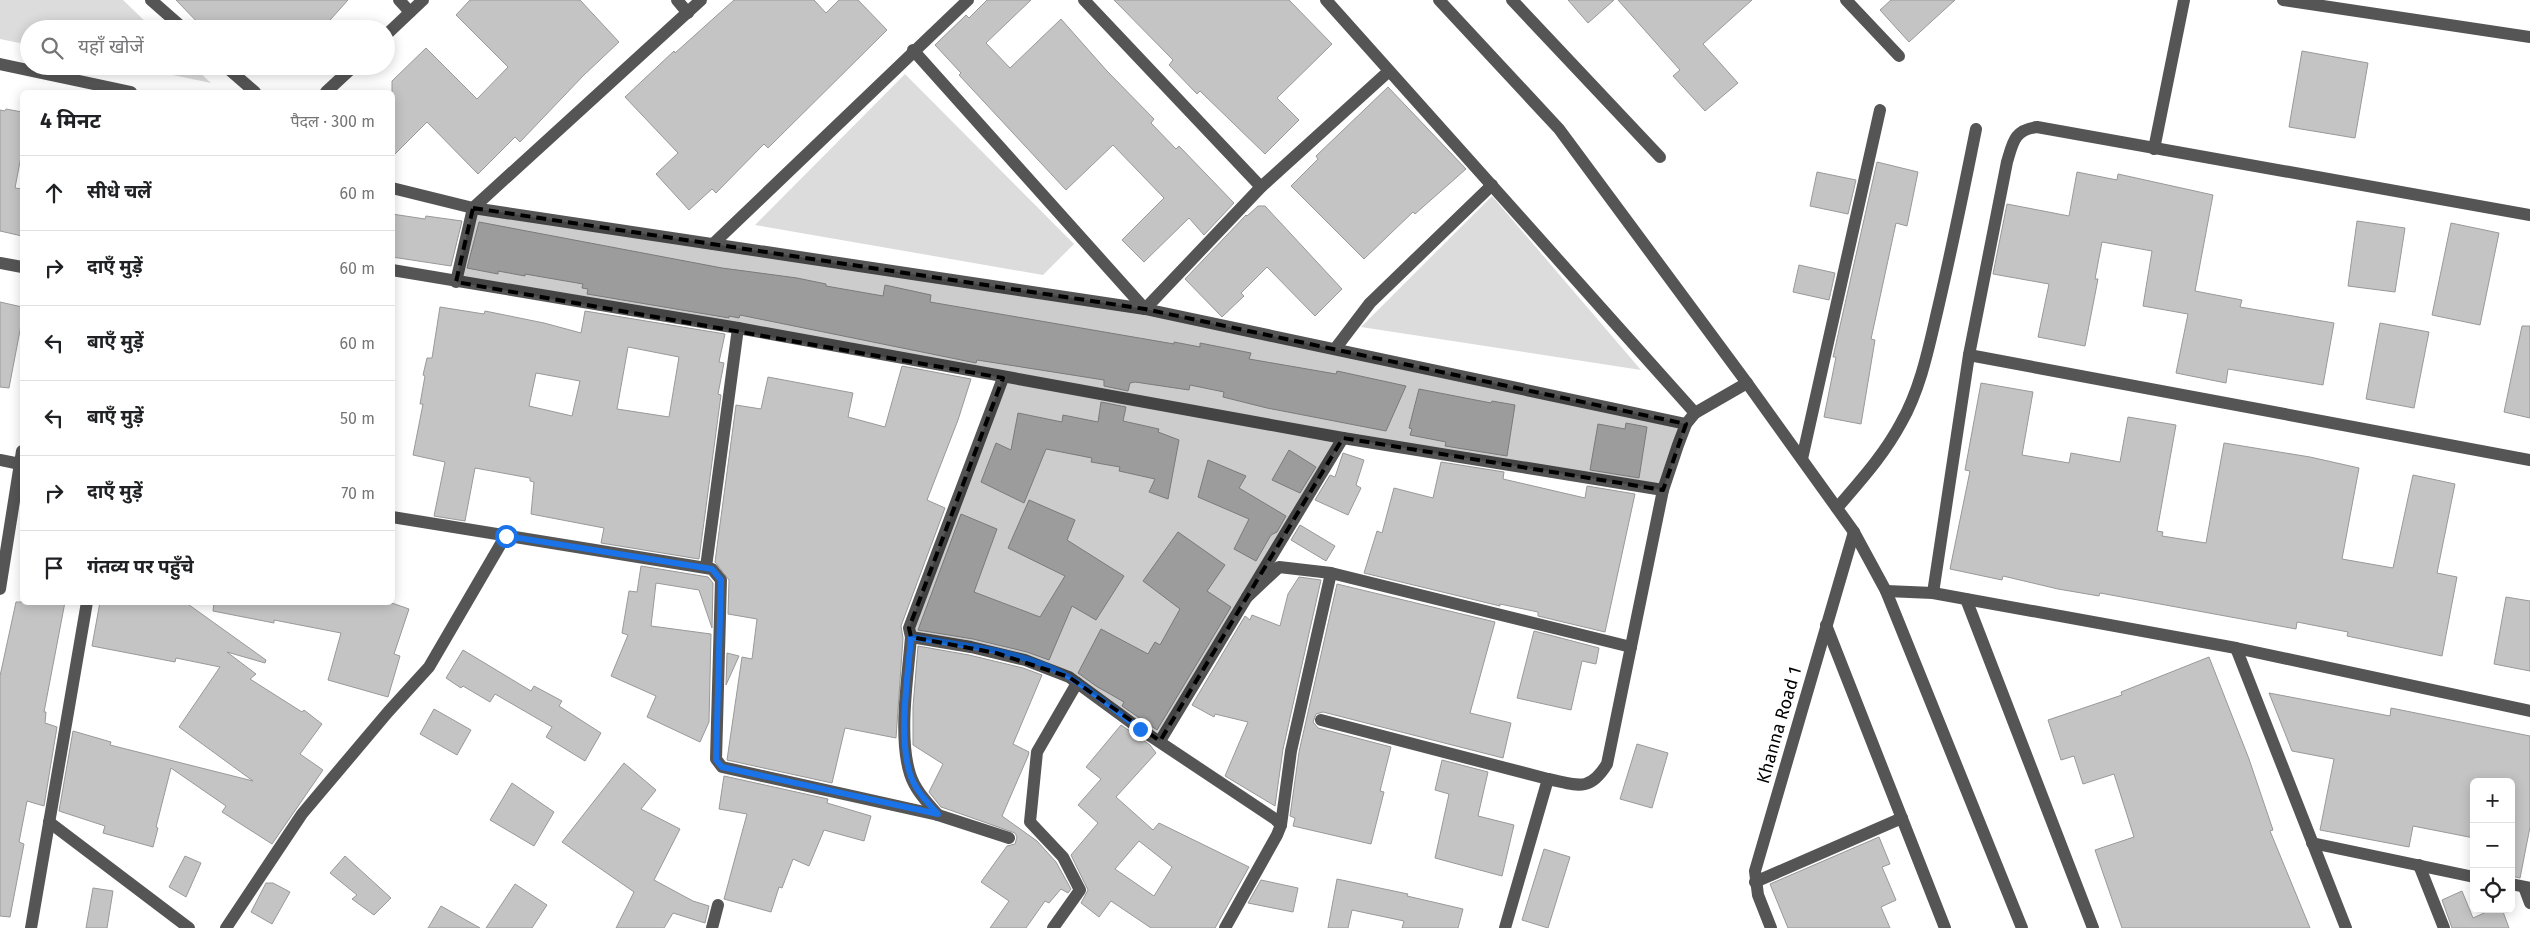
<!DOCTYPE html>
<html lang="hi">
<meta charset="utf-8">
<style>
body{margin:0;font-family:"Fira Sans","Noto Sans Devanagari",sans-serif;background:#f6f6f6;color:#202124}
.controls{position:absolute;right:15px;bottom:15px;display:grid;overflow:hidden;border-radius:8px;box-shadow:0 2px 12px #0003}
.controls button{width:45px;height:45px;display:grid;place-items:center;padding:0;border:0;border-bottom:1px solid #e0e0e0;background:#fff;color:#202124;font:25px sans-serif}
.stop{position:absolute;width:15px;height:15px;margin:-11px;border:4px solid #1a73e8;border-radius:50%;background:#fff}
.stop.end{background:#1a73e8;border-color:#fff;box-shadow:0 1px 5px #0008}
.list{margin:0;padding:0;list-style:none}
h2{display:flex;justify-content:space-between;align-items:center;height:65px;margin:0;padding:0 20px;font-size:21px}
h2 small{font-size:16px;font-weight:400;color:#757577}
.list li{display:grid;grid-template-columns:32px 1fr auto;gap:15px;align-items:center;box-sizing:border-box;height:75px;padding:0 20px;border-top:1px solid #e0e0e0}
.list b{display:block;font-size:19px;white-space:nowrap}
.list em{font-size:16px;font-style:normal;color:#757577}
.icon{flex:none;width:28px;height:28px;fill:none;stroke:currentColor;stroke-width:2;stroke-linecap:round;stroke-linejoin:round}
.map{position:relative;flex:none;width:2530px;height:928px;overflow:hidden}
.search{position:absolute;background:#fff;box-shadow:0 2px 12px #0003;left:20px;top:20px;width:375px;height:55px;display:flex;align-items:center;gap:12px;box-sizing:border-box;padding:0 18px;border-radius:28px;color:#757577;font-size:19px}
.panel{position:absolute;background:#fff;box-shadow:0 2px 12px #0003;left:20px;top:90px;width:375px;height:515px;border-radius:8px}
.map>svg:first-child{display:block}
.green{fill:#dcdcdc}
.building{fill:#c4c4c4;stroke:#999;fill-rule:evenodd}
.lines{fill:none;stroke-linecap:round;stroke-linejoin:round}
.minor{stroke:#555;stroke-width:12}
.route{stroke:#1a73e8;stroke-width:6}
.marked{fill:#000;fill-opacity:0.2;stroke:#000;stroke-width:4;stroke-dasharray:10 6;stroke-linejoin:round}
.labels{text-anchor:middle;stroke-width:4.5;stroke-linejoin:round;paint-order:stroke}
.street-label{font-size:18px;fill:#000;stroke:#fff}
</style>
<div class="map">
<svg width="2530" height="928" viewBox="0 0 2530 928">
<rect width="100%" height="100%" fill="#fff"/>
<g class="green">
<polygon points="0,0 123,0 153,29 29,29 29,45 0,39"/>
<polygon points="130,66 193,66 211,83"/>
<polygon points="905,74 1074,244 1043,275 755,225"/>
<polygon points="1492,196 1641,370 1361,327"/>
</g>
<g class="building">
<polygon points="176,0 348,0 322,29 204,29"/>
<polygon points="470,0 580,0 619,42 583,76 520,142 515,137 478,174 427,122 392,157 392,81 426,48 477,99 508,67 456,15"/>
<polygon points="734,0 814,0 826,13 839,0 858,0 887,30 768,148 764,144 716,193 712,189 689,210 656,174 678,153 625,97 674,51 675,53"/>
<polygon points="987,0 1031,0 986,43 1010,68 1061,19 1107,71 1154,119 1151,123 1176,149 1179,146 1234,203 1204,235 1189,218 1144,262 1122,240 1164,198 1113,145 1066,190 959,75 961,73 935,45 966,15 969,18"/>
<polygon points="1114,0 1289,0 1332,44 1277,98 1299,120 1265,154 1200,91 1197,94 1169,65 1173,60"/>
<polygon points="1568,0 1614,0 1588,23"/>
<polygon points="1618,0 1752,0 1703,44 1738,83 1705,111 1673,76 1680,70"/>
<polygon points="1891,0 1955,0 1909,42 1880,10"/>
<polygon points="2302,51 2368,63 2355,138 2289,127"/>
<polygon points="1388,87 1466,169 1415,214 1413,212 1364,259 1291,186 1318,159 1316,156"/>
<polygon points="6,109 22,112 22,151 15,188 22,189 22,236 0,231 0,110 5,111"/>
<polygon points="1877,162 1918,172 1907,226 1896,223 1871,339 1875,340 1861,424 1824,417 1836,357 1833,357"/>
<polygon points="1817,172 1856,180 1848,214 1810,206"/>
<polygon points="2077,172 2117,180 2118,174 2213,195 2195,291 2242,300 2240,307 2334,323 2323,385 2228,369 2226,383 2176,373 2188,314 2143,306 2152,251 2102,242 2095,279 2098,279 2085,346 2038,337 2049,284 1993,274 2007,204 2069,216"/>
<polygon points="1258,206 1265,206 1342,289 1315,316 1267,267 1241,293 1244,296 1222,317 1185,279 1246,215 1247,216"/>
<polygon points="392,214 425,219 426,216 462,221 451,266 392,257"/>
<polygon points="2357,221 2405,228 2395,292 2348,286"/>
<polygon points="479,222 722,268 797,278 826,284 826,286 883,296 885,285 931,295 930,302 1174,344 1174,342 1200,347 1200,343 1251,353 1249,359 1336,374 1337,371 1406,386 1386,431 1267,408 1223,397 1224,392 1190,385 1189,390 1135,382 1130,383 1128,391 1104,386 1104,380 977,360 976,363 740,315 739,318 729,316 729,318 587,294 588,289 582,288 583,284 525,274 525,276 498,271 498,274 467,268"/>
<polygon points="2451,223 2499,233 2480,325 2432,315"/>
<polygon points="1799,265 1835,273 1829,300 1793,292"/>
<polygon points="0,302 22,307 22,320 9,388 0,387"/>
<path d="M 440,307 L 484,314 L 485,311 L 544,323 L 581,333 L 585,311 L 725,334 L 719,362 L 724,363 L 718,394 L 721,395 L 699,559 L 601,543 L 604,528 L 531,514 L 534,482 L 530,481 L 530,478 L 475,468 L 465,521 L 434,516 L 445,462 L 413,455 L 423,404 L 420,404 L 425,376 L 423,375 L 427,358 L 432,358 ZM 628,347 L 679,357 L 669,417 L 617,409 ZM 536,373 L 580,381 L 572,416 L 529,406 Z"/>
<polygon points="2380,323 2429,332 2414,408 2366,399"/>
<polygon points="2522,326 2530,326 2530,418 2504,412"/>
<polygon points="902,366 971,379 958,420 927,500 945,508 901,626 903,638 896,738 845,728 832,783 727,760 742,657 752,659 757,619 728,614 729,580 715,562 736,405 761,409 768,377 853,393 848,417 885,427"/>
<polygon points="1981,383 2033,392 2022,455 2069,463 2071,453 2120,462 2128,417 2176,425 2157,531 2163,532 2162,536 2206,543 2224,443 2310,457 2359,468 2342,559 2393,568 2413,475 2455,484 2437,573 2457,577 2442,656 2347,636 2348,632 2297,622 2296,629 2100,593 2099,596 2058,589 2003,576 2002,580 1950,569 1970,471 1965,470"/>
<polygon points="1419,389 1491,403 1492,401 1515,405 1507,456 1445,446 1446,442 1410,435 1412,429 1409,428"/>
<polygon points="1101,402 1126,407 1123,421 1159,429 1158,432 1179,440 1168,499 1149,492 1155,479 1119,471 1120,467 1091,462 1092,458 1046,449 1024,503 981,482 996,443 1011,450 1018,413 1062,422 1063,415 1098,422"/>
<polygon points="1626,423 1647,427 1639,478 1590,470 1598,424 1625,429"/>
<polygon points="1289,450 1316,467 1300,493 1272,480"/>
<polygon points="1343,453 1364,460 1356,485 1361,488 1348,515 1315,500 1330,475 1335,477"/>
<polygon points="1208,460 1246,476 1239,488 1286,516 1277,532 1271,535 1256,561 1234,549 1249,519 1198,497"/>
<polygon points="1441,462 1504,472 1503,479 1585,498 1587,486 1635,494 1605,632 1538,616 1538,612 1500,604 1500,606 1364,573 1377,531 1382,533 1394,488 1433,498"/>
<polygon points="1029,500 1075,520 1067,540 1124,576 1096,620 1072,606 1049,660 1027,652 973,639 918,630 961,514 997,529 974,592 1040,617 1065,576 1008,548"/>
<polygon points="1300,525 1335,546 1326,561 1291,540"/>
<polygon points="1178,532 1225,565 1207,591 1231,607 1157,730 1122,706 1124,702 1096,686 1078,673 1101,629 1148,654 1155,642 1160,645 1180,609 1143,581"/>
<polygon points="641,566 708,577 713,583 712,628 699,590 656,583 651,626 711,634 709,722 700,742 647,717 656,696 611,676 628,635 622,633 629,591 637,592"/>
<polygon points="1299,577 1321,580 1283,749 1275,806 1225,776 1248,722 1215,714 1214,717 1192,705 1245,616 1250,620 1252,615 1280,626 1288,594"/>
<polygon points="1337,584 1495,622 1470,713 1511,723 1503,758 1323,712 1316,714 1313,722 1318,728 1391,747 1380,791 1384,792 1371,844 1293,826 1295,818 1290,816 1299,752"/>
<polygon points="2506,597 2530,601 2530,671 2494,664"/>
<polygon points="16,602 65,602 44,712 46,712 45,723 57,727 44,806 27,801 19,842 24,844 10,917 0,916 0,676"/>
<polygon points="100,602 185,602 266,660 265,663 227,652 256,674 250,679 302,712 304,710 322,724 300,754 323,770 272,844 222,812 226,806 171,768 156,827 158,828 153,847 103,833 105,826 59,811 73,731 111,742 110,745 253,781 179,727 220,667 176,658 175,662 92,646"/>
<polygon points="214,602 389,602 409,609 394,654 400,656 388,697 328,680 341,633 274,620 274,623 213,611"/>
<polygon points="1534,631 1599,648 1596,664 1582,661 1571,710 1517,698"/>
<polygon points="918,646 969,655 1023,668 1042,675 1013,744 1029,752 1028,756 1002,816 1037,841 1056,862 1071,889 1068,893 1061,889 1049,903 1045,901 1026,928 990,928 1009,901 981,882 1007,846 1015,844 1017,837 1015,833 947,809 941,807 929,792 943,764 913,745 913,707"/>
<polygon points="463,650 531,691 534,686 562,701 559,706 601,733 585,761 546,737 552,727 495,694 490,702 463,686 461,688 446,678"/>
<polygon points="727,653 739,656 726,685"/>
<polygon points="2209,657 2249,759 2273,830 2270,831 2310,928 2122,928 2095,850 2134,837 2114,774 2083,784 2074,756 2061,760 2048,720 2122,695 2121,692"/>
<polygon points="2269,693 2390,716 2391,708 2530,736 2530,827 2520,878 2511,876 2511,782 2474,782 2474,838 2413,826 2409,847 2320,830 2334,759 2292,751"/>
<polygon points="434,709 471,730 457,755 420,734"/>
<path d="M 1121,725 L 1150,745 L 1156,753 L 1116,797 L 1153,830 L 1159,823 L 1249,867 L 1215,928 L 1151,928 L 1111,901 L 1099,917 L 1081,903 L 1088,890 L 1071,855 L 1098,823 L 1078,805 L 1101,779 L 1086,767 ZM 1139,841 L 1172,867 L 1154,896 L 1115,869 Z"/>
<polygon points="1637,744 1668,753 1652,808 1620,799"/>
<polygon points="1442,760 1488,772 1478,816 1514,825 1502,876 1435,858 1449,794 1435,790"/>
<polygon points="624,763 656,790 641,809 680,829 654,880 693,901 709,906 705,923 673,913 664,928 616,928 634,892 562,842"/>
<polygon points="724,776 828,799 827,803 871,816 864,841 824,830 809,866 793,859 782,888 779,887 771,912 724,899 747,814 719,809"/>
<polygon points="512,783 554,812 534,846 490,820"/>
<polygon points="1879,837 1890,864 1882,867 1896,900 1881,907 1890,928 1788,928 1770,884"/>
<polygon points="1544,849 1570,857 1548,928 1522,920"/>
<polygon points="185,856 201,863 186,897 169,887"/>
<polygon points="345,856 391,898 374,915 352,899 357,895 330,873"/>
<polygon points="1337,879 1408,894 1407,896 1463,909 1458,928 1402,928 1404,921 1352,910 1348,928 1328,928"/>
<polygon points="1261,880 1298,888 1293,912 1248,903"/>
<polygon points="266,883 273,883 290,892 272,924 251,912"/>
<polygon points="515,884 547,905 532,928 486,928"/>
<polygon points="93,888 113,891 107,928 86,928"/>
<polygon points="2462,891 2473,918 2493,909 2502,909 2509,928 2452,928 2442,900"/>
<polygon points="441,906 480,928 428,928"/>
</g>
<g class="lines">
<g class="minor">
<polyline points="151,0 184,29"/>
<polyline points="399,0 410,12"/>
<polyline points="677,0 688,13"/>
<polyline points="1084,0 1261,187"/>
<polyline points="1326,0 1695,413"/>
<polyline points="1439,0 1559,129 1747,383 1854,532 1886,591 2022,928"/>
<polyline points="1512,0 1660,157"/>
<polyline points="1846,0 1899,56"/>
<polyline points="2283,0 2530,37"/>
<polyline points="386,35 423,0"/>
<polyline points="913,50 1145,309 1261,187 1389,71"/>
<polyline points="0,64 131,92"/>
<polyline points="225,66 255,92"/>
<polyline points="326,92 354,66"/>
<polyline points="2154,149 2184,0"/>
<polyline points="392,188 473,208 1145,309 1686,424"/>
<polyline points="713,244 968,0"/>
<polyline points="0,263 22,267"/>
<polyline points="392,270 738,328 1343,438 1663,490"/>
<polyline points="456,282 473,208 701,0"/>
<polyline points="1335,349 1370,303 1492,185"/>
<polyline points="1969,355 2530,460"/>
<polyline points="1802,459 1880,110"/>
<polyline points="0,460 20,464"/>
<path d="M 1837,508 C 1860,481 1884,455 1901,423 C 1921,388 1929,346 1938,308 C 1952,248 1964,189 1976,129"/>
<polyline points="392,517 712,569 721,580 716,759 722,767 938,815 1009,838"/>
<polyline points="706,567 738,328"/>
<polyline points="0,589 22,451"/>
<polyline points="1886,591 1933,593 2236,648 2530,711"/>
<path d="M 1933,593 L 1969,355 L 2007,162 C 2013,142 2014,130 2037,127 L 2530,215"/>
<polyline points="1247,597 1279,567 1331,573 1631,647"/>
<polyline points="1966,599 2093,928"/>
<polyline points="1826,625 1945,928"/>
<polyline points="911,637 971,647 1025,660 1069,677 1140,729 1275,819 1281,825 1277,835 1225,928"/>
<polyline points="2236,648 2346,928"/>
<path d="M 1321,720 L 1548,779 C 1577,785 1589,793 1607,764 L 1663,490 L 1678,445 L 1686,424 L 1695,413 L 1747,383"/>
<polyline points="1160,741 1343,438"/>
<path d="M 938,815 C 927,802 915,790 910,774 C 898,736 908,677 911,637 L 909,628 L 1003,378"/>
<polyline points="49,822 189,928"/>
<polyline points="1281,825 1291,751 1331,573"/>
<polyline points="2312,843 2474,877"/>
<polyline points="2419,865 2444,928"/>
<polyline points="1755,882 1902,818"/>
<polyline points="2511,884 2530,888"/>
<polyline points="2524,887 2530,903"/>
<polyline points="31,928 87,602"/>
<polyline points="226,928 302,814 388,712 429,667 506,535"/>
<polyline points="712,928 718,905"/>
<polyline points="1053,928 1080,890 1063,857 1030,822 1037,752 1077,683"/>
<polyline points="1505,928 1548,779"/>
<polyline points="1771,928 1758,895 1755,871 1854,532"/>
</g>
</g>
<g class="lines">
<path class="route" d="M 506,536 L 706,568 L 712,569 L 721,580 L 716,760 L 722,767 L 938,814 C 927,802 915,790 910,774 C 898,736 908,677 911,637 C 960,645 1026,651 1069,677 C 1094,692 1117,712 1140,729"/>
</g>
<path class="marked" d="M 473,208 L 1145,309 L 1686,424 L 1663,490 L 1343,438 L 1160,741 L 1069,677 L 996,653 L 911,637 L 909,628 L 1003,378 L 456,282 Z"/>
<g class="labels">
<g class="street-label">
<text transform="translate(1779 725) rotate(-74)" y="6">Khanna Road 1</text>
</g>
</g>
</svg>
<div class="controls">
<button>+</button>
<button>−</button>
<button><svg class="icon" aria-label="locate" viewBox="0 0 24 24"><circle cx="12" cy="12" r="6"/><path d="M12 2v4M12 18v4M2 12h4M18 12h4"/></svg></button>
</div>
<div class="stop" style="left:506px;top:536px"></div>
<div class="stop end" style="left:1140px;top:729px"></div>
<div class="search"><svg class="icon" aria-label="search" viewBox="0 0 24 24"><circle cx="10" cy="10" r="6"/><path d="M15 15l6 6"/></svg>यहाँ खोजें</div>
<section class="panel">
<h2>4 मिनट<small>पैदल · 300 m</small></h2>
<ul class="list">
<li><svg class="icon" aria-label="ahead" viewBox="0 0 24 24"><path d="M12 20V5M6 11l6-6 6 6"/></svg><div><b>सीधे चलें</b></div><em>60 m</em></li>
<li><svg class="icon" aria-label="right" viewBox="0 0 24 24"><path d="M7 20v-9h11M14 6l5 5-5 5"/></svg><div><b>दाएँ मुड़ें</b></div><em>60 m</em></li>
<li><svg class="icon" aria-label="left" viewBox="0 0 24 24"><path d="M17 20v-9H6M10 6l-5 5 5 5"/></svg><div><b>बाएँ मुड़ें</b></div><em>60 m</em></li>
<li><svg class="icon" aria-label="left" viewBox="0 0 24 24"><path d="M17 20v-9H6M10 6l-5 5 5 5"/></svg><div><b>बाएँ मुड़ें</b></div><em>50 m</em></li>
<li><svg class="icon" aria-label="right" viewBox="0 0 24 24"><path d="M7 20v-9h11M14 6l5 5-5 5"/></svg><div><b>दाएँ मुड़ें</b></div><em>70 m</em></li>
<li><svg class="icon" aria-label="arrive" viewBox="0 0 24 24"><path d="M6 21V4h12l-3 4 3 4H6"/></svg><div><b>गंतव्य पर पहुँचे</b></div></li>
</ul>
</section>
</div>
